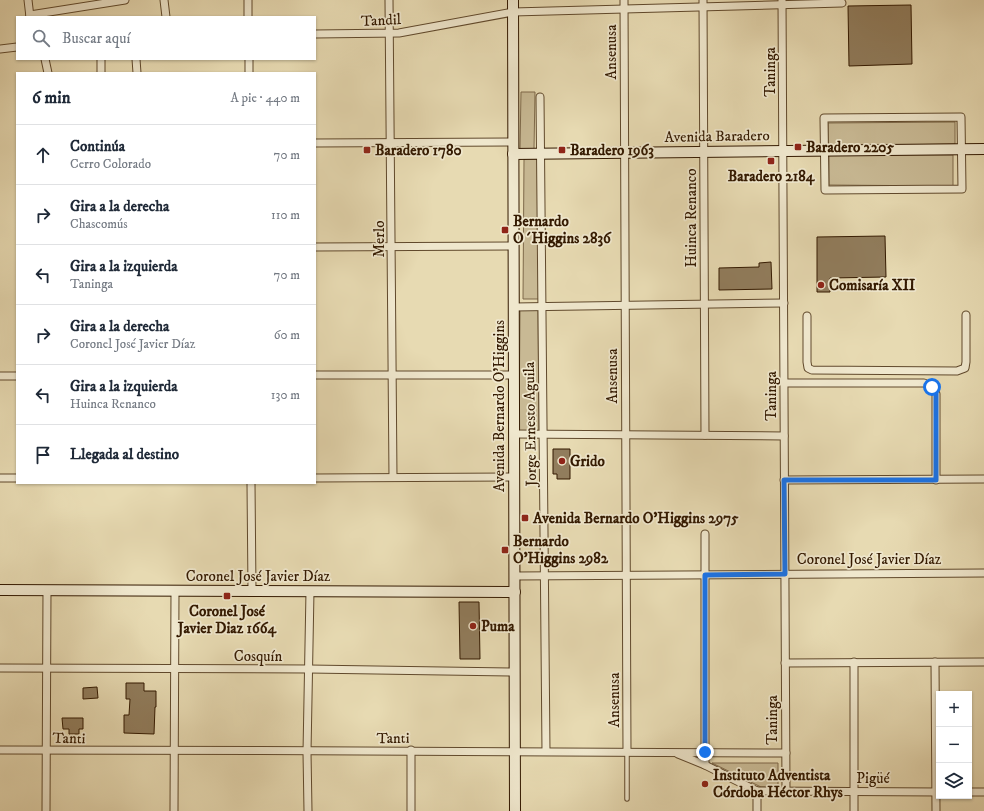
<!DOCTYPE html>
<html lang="es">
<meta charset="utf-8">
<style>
body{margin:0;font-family:"IM FELL DW Pica",serif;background:#f6f6f7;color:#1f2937}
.controls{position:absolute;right:12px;bottom:12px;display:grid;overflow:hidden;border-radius:0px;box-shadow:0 1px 3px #0004}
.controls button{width:36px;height:36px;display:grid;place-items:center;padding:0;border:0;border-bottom:1px solid #e0e1e3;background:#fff;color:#1f2937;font:20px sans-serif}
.stop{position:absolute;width:12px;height:12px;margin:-9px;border:3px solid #1a73e8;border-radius:50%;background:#fff}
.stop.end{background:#1a73e8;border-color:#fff;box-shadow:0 1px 4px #0008}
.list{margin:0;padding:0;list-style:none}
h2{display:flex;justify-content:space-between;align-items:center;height:52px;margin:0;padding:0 16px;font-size:17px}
h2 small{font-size:13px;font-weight:400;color:#747a83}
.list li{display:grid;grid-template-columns:26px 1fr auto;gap:12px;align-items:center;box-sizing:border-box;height:60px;padding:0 16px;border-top:1px solid #e0e1e3}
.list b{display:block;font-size:15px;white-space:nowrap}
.list p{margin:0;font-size:13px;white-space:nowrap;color:#747a83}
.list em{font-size:13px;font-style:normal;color:#747a83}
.icon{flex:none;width:22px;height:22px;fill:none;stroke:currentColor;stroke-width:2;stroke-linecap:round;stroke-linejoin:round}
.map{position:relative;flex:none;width:984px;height:811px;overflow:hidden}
.search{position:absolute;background:#fff;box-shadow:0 1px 3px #0004;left:16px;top:16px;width:300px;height:44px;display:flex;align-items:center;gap:10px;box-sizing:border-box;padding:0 14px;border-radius:0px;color:#747a83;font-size:15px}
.panel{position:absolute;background:#fff;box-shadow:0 1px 3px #0004;left:16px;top:72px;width:300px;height:412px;border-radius:0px}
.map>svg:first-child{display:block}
.green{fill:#c8b994;stroke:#7e694a}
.building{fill:#917d5d;stroke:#331900}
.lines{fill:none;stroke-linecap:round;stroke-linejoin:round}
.service-casing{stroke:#60492c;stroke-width:5.5}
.minor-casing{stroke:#60492c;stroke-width:9}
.secondary-casing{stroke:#331900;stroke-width:12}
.service{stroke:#efe7cd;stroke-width:3.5}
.minor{stroke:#efe7cd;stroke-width:7}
.secondary{stroke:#efe7cd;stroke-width:10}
.route{stroke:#1a73e8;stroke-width:5}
.poi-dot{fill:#8f2418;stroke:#efe7cd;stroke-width:1.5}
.labels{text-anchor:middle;stroke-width:3.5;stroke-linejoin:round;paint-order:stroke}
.street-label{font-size:15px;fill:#331900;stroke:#efe7cd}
.poi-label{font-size:15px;font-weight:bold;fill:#331900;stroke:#efe7cd;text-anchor:start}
</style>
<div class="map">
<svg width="984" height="811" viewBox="0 0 984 811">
<rect width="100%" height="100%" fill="#e7dab2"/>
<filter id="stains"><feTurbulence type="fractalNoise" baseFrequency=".005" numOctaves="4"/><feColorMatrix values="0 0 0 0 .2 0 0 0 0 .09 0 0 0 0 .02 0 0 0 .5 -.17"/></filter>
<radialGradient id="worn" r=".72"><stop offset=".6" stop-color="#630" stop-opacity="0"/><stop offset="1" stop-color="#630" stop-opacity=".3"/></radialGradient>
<g class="green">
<polygon points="521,92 535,92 534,149 520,149"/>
<polygon points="955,122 955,144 828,146 828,123"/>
<polygon points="829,154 953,155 953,186 829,185"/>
<polygon points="524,159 540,159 539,299 523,299"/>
<polygon points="538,309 539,432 519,432 520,310"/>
<polygon points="712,763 778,763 778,787 761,787"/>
</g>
<g class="building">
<polygon points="911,5 912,64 849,66 848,6"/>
<polygon points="885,236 886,277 830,278 830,292 817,292 817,237"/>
<polygon points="771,262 772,289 719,290 719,268 759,267 759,263"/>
<polygon points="553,449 570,449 570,479 557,479 557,474 553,474"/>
<polygon points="459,602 479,602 480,659 460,659"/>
<polygon points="126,683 144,683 144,691 156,691 156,707 155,707 154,734 124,733 124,715 129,715 130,699 126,699"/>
<polygon points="97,687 98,698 83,699 83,688"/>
<polygon points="62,718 83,718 83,729 79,729 79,734 69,734 69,729 63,729"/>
</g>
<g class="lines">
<g class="service-casing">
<polyline id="service" points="627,752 627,799"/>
</g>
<g class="minor-casing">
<g id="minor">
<polyline points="28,0 30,17"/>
<polyline points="164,0 166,17"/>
<polyline points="248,0 248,17"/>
<polyline points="389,0 393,477"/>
<polyline points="624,0 627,752"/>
<polyline points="703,0 705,435"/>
<polyline points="782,0 786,791"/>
<polyline points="30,15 125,0"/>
<polyline points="315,34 399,33 513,12 842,3"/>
<polyline points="0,49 17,47"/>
<polyline points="45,59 48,73"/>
<polyline points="101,59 101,73"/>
<polyline points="136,59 137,73"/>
<polyline points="249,59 249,73"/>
<polyline points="540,97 546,751"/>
<polygon points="961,117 962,189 825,190 824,118"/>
<polyline points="315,143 513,142"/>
<polyline points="315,247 514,246"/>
<polyline points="514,307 784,303"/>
<polyline points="807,316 807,362 808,368 812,370 957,371 965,368 966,362 966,315"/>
<polyline points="315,375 514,375"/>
<polyline points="0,376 17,376"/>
<polyline points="784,383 924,383 932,387 936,394 936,480"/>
<polyline points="514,434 784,436"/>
<polyline points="0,478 17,478"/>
<polyline points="315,478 515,477"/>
<polyline points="784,480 984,479"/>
<polyline points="251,483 252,591"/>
<polyline points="705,534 705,765"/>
<polyline points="515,576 984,573"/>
<polyline points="935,662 936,811"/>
<polyline points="785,663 984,662"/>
<polyline points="0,668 309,669 515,672"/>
<path d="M 0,750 C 262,751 524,750 786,753"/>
<polyline points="678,754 705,765 757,791 939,792"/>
<polyline points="757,791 757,811"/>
<polyline points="969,792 984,792"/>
<polyline points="46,811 47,590"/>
<polyline points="174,811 175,591"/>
<polyline points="308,811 307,752 310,591"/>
<polyline points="411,811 411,750"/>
<polyline points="854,811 854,662"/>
</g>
</g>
<g class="secondary-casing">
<g id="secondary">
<polyline points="513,0 515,811"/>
<polyline points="513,154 984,149"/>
<polyline points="0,590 515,592"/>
</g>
</g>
<use href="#service" class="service"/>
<use href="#minor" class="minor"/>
<use href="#secondary" class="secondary"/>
</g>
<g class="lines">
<polyline class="route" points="705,752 705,575 785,574 784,480 936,480 936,394 932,387"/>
</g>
<g class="poi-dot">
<rect x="794" y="143" width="8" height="8" rx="2"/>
<rect x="363" y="146" width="8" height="8" rx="2"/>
<rect x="558" y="146" width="8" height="8" rx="2"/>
<rect x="767" y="157" width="8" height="8" rx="2"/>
<rect x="501" y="226" width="8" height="8" rx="2"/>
<circle cx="821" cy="285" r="4"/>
<circle cx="562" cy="461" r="4"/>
<rect x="521" y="514" width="8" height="8" rx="2"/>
<rect x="501" y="546" width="8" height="8" rx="2"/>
<rect x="223" y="592" width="8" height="8" rx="2"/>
<circle cx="473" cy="626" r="4"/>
<circle cx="705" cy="784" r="4"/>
</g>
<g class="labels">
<g class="street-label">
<text transform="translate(381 20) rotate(-3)" y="5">Tandil</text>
<text transform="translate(611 52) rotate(-90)" y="5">Ansenusa</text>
<text transform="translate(770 72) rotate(-90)" y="5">Taninga</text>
<text transform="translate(717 136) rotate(-1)" y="5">Avenida Baradero</text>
<text transform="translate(691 218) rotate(-90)" y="5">Huinca Renanco</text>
<text transform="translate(379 239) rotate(-90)" y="5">Merlo</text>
<text transform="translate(612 376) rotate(-90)" y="5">Ansenusa</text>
<text transform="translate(771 396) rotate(-90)" y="5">Taninga</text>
<text transform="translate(499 406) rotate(-90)" y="5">Avenida Bernardo O'Higgins</text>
<text transform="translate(530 424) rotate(-91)" y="5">Jorge Ernesto Aguila</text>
<text x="869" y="564">Coronel José Javier Díaz</text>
<text x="258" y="581">Coronel José Javier Díaz</text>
<text x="258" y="661">Cosquín</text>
<text transform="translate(614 700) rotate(-90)" y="5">Ansenusa</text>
<text transform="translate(772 720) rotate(-90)" y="5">Taninga</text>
<text transform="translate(69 738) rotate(1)" y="5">Tanti</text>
<text transform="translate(393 738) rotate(-1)" y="5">Tanti</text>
<text x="873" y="783">Pigüé</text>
</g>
<g class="poi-label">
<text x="806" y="152">Baradero 2205</text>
<text x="375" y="155">Baradero 1780</text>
<text x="570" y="155">Baradero 1963</text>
<text x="771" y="181" text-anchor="middle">Baradero 2184</text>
<text x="513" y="226">Bernardo<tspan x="513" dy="17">O´Higgins 2836</tspan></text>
<text x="829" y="290">Comisaría XII</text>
<text x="570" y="466">Grido</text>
<text x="533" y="523">Avenida Bernardo O'Higgins 2975</text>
<text x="513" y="546">Bernardo<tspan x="513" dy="17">O'Higgins 2982</tspan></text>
<text x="227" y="616" text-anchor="middle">Coronel José<tspan x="227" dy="17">Javier Diaz 1664</tspan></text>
<text x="481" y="631">Puma</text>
<text x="713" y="780">Instituto Adventista<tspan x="713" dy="17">Córdoba Héctor Rhys</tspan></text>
</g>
</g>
<rect width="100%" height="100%" filter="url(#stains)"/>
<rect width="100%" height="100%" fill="url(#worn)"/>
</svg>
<div class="controls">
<button>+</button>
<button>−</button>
<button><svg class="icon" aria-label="layers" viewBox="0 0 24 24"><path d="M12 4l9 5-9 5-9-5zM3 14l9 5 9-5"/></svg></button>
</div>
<div class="stop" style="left:932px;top:387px"></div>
<div class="stop end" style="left:705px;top:752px"></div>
<div class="search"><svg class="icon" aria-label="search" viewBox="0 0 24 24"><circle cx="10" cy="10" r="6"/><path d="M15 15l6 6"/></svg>Buscar aquí</div>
<section class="panel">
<h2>6 min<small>A pie · 440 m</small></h2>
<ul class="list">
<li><svg class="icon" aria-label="ahead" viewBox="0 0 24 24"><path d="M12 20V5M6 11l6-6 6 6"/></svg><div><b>Continúa</b><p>Cerro Colorado</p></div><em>70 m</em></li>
<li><svg class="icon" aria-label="right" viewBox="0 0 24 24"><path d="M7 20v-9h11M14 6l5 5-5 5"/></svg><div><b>Gira a la derecha</b><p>Chascomús</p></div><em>110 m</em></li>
<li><svg class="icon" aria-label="left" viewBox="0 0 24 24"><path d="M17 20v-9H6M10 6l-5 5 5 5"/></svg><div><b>Gira a la izquierda</b><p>Taninga</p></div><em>70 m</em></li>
<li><svg class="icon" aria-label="right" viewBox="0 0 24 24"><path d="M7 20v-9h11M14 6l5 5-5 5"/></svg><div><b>Gira a la derecha</b><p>Coronel José Javier Díaz</p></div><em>60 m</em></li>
<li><svg class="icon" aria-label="left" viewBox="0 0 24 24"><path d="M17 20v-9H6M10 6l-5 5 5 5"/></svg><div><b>Gira a la izquierda</b><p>Huinca Renanco</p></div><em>130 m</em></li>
<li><svg class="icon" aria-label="arrive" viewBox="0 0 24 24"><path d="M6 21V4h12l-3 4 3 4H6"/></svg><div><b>Llegada al destino</b></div></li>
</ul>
</section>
</div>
